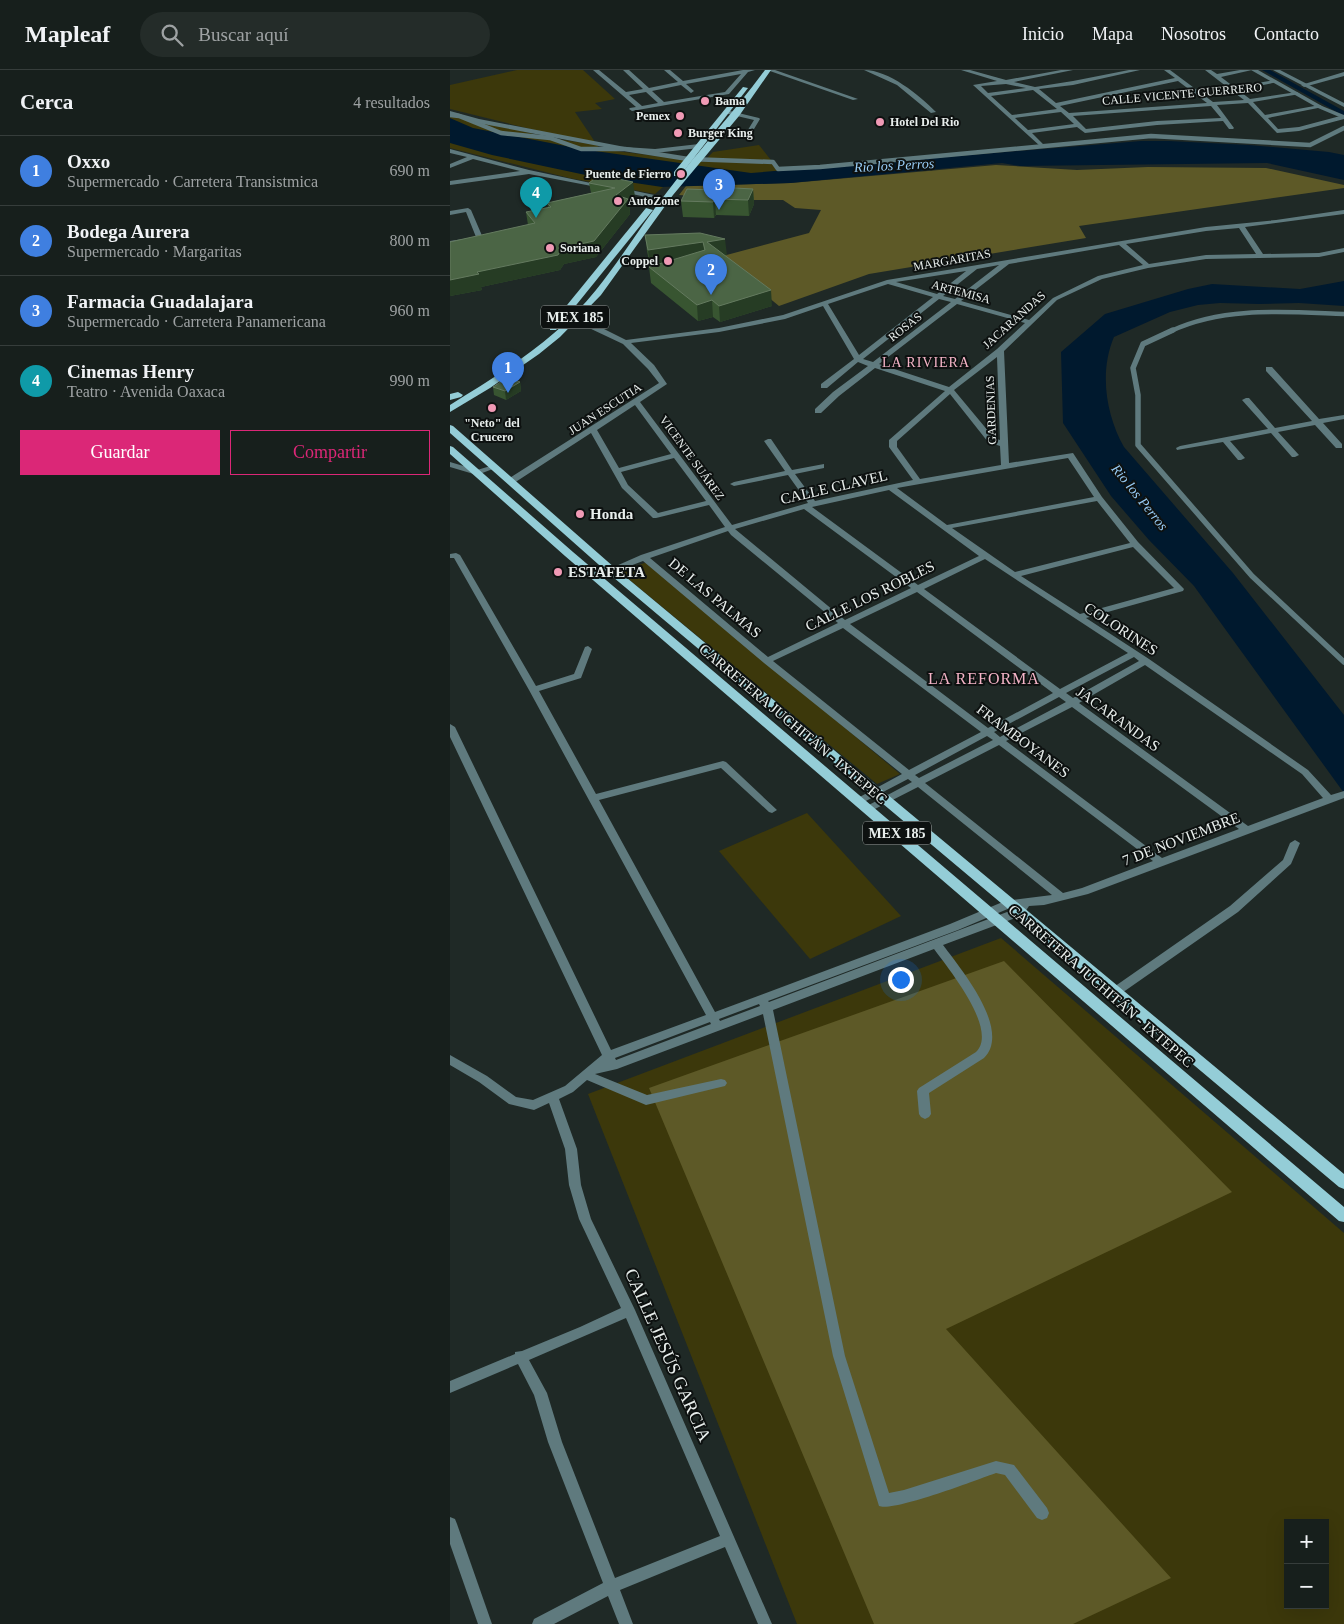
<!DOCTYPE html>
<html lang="es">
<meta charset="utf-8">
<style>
body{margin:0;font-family:Georgia,serif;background:#242c29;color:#f1f3f6}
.controls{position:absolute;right:15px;bottom:15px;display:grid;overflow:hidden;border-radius:0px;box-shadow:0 5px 20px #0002}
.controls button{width:45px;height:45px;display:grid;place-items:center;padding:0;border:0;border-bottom:1px solid #363d3b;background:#171f1c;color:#f1f3f6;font:25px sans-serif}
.you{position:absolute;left:450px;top:909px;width:18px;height:18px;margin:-12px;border:4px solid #fff;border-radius:50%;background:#1a73e8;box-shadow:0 0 0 8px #1a73e833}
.badge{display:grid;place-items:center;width:32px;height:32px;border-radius:50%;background:#db2777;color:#fff;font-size:16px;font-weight:700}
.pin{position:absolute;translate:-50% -41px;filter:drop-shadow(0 1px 2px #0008)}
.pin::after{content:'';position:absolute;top:26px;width:18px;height:15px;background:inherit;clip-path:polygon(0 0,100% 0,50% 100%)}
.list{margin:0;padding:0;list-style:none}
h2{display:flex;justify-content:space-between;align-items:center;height:65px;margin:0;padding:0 20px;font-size:21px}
h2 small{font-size:16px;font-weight:400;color:#9ea2a3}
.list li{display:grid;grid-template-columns:32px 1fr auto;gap:15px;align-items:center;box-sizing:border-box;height:70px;padding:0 20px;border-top:1px solid #363d3b}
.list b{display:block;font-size:19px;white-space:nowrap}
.list p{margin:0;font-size:16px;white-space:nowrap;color:#9ea2a3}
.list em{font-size:16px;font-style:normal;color:#9ea2a3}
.actions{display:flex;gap:10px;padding:15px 20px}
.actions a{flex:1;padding:11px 0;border:1px solid #db2777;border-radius:0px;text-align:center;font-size:18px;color:#db2777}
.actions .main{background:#db2777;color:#fff}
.icon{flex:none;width:28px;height:28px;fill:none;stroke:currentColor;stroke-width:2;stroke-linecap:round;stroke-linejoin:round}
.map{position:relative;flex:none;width:894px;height:1554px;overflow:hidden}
header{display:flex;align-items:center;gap:30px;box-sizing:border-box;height:70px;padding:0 25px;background:#171f1c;border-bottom:1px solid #363d3b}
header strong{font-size:24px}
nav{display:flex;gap:28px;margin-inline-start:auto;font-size:18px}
.search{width:350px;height:45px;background:#242c29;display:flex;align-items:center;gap:12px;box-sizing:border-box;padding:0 18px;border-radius:28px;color:#9ea2a3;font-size:19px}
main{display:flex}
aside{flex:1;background:#171f1c}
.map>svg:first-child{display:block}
.green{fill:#3c380b;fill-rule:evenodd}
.forest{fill:#5d5927}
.water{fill:#00192e}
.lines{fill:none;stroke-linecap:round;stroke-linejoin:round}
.canal{fill:#00192e;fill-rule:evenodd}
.pedestrian-far1{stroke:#5f7a7e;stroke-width:4.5}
.pedestrian{stroke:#5f7a7e;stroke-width:5.5}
.minor{fill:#5f7a7e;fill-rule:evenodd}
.tertiary{fill:#5f7a7e;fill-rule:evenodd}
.primary{fill:#94cdd7;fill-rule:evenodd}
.wall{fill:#385531}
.shaded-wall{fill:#263c24}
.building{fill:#4b6545;stroke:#647a5f}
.poi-dot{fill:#f09ab5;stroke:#0d1110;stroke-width:2}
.labels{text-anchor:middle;stroke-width:4;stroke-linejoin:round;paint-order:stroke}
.far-street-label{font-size:12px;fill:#e8eeec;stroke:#0d1110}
.far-poi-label{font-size:12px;font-weight:bold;fill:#e8eeec;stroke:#0d1110;text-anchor:start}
.far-water-label{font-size:14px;font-style:italic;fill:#98ccf6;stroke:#0d1110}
.shield{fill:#0d1110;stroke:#a6acaa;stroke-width:1}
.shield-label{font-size:14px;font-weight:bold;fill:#e8eeec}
.far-neighbourhood-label{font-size:14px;letter-spacing:1px;fill:#f5b4c7;stroke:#0d1110}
.street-label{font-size:15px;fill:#e8eeec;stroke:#0d1110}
.poi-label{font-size:15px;font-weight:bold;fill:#e8eeec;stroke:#0d1110;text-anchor:start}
.neighbourhood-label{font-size:16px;letter-spacing:1px;fill:#f5b4c7;stroke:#0d1110}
.near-street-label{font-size:18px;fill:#e8eeec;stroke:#0d1110}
</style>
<header>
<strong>Mapleaf</strong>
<div class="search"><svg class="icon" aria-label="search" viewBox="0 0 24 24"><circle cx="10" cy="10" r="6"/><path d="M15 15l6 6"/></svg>Buscar aquí</div>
<nav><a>Inicio</a><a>Mapa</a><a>Nosotros</a><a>Contacto</a></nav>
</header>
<main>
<aside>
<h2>Cerca<small>4 resultados</small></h2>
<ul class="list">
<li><span class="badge" style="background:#3f7fe0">1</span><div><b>Oxxo</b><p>Supermercado · Carretera Transistmica</p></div><em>690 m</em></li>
<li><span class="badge" style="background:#3f7fe0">2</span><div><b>Bodega Aurera</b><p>Supermercado · Margaritas</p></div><em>800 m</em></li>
<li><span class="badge" style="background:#3f7fe0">3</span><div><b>Farmacia Guadalajara</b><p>Supermercado · Carretera Panamericana</p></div><em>960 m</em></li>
<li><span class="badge" style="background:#0f9aa8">4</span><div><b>Cinemas Henry</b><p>Teatro · Avenida Oaxaca</p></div><em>990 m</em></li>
</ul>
<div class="actions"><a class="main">Guardar</a><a>Compartir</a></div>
</aside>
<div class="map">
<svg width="894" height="1554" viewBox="0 0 894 1554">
<rect width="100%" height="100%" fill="#1f2926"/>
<g class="green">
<polygon points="67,0 133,0 165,29 145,33 152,39 125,42 145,72 117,68 0,39 0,15"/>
<polygon points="0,43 100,68 147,75 150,79 253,92 263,82 309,75 328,99 554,82 213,117 205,124 119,108 0,78"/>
<polygon points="197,492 450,704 427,714 170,502"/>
<polygon points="357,743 451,846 360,889 269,781"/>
<path d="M 551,868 L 894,1163 L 894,1554 L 347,1554 L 138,1024 ZM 838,1453 L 875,1453 L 875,1535 L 838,1535 Z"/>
</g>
<g class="forest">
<polygon points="546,95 627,100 698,97 816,98 894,115 894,118 629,156 636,168 419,204 329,236 269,187 359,163 371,140 345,138 333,130 297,130 229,125 236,116 341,113"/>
<polygon points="554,891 782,1122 496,1259 721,1508 623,1554 424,1554 199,1018"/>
</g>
<g class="water">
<polygon points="0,48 23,58 131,79 301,103 691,71 719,71 799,75 879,82 894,85 894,110 817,93 570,96 552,93 340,113 212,117 145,107 42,85 0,73"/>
<path d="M 894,211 L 894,236 L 849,233 L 809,234 L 770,233 L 748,235 L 720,242 L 664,267 C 649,302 656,345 674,377 L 783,503 L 894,645 L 894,723 L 744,516 L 699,470 L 661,426 L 613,353 L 611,282 L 655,244 L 738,219 L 762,214 L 850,219 Z"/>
</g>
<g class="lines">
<polygon class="canal" points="812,0 820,0 894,41 894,46"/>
<g class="pedestrian-far1">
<polyline points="0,45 9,46 51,63 100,68 131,79 175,79 238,89 323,92 328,99 370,97 701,66 860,75 894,58"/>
<path d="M 721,261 C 774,236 837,242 894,244"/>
</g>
<polyline class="pedestrian" points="723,260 693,274 683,298 688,325 688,375 802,506 894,592"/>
<g class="minor">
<path d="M 143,0 L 149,0 L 176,22 L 193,19 L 173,0 L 179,0 L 199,18 L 228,12 L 214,0 L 220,0 L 233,11 L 293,0 L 305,0 L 298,2 L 279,24 L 182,41 L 179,39 L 180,38 L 186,37 ZM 291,4 L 275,22 L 214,32 L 202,21 L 231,15 L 241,23 L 244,21 L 236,14 ZM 196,22 L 208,33 L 192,36 L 179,25 Z"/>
<polygon points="317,0 325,0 408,29 403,30"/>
<path d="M 414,0 C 439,0 469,25 486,42 L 481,43 L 447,15 Z"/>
<path d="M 511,0 L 520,0 L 556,10 L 611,0 L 623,0 L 564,12 L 585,17 L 623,11 L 679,0 L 690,0 L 623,15 L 589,19 L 606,33 L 725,8 L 714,0 L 720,0 L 763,32 L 794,30 L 755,0 L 761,0 L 767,4 L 790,0 L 802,0 L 771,7 L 784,17 L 825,10 L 828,12 L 788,20 L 800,29 L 847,22 L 850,24 L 803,32 L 815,45 L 870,35 L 873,37 L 818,48 L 828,59 L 849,57 L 894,45 L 894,49 L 849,61 L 827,63 L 798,33 L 767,35 L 784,58 L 783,59 L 779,59 L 773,51 L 707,55 L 635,63 L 627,57 L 582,63 L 593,74 L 590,76 L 523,15 L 547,11 ZM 728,11 L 757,33 L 619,43 L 610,36 ZM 556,14 L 576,18 L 538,23 L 531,16 ZM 583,20 L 607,39 L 562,45 L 541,26 ZM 761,36 L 771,48 L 707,51 L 636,59 L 623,46 ZM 611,42 L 624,54 L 578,60 L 565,48 Z"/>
<polygon points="894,2 894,6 854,17 851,15"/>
<polygon points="276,40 309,48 310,49 298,69 293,68 304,50 274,43 273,42"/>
<polygon points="0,41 29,49 175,77 205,79 249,74 252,76 249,78 205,83 175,81 28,53 0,45"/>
<polygon points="0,79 79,100 155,116 152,118 79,104 0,115 0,111 70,101 23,89 0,98 0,94 17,87 0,83"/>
<polygon points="171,118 209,126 212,128 209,130 169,121 169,119"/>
<polygon points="18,138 21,140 33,168 0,175 0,171 26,167 16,142 0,145 0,141"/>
<path d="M 894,140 L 894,144 L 795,157 L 813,184 L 869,183 L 894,178 L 894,182 L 869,187 L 756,189 L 698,198 L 652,209 L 607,230 L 554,281 L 559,393 L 623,383 L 652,427 L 688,472 L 734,519 L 733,521 L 636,548 L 699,589 L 858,700 L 881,725 L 894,721 L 894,728 L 638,824 L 594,835 L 579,836 L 573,845 L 493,875 C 511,899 562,960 534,988 L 479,1023 L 481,1044 L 479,1047 L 475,1049 L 471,1047 L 469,1044 L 467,1021 L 469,1018 L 526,982 C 549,960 498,898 484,879 L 323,940 L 395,1286 L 439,1423 L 454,1420 L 546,1391 L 564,1395 L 597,1438 L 599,1443 L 597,1448 L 592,1450 L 587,1448 L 555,1405 L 546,1403 C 526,1410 444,1442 429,1436 L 383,1286 L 313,944 L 167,999 L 145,1004 L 197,1025 L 271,1009 L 275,1010 L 277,1013 L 275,1016 L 196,1035 L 137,1010 L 123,1022 L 109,1029 L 127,1079 L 131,1115 L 141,1149 L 185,1240 L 322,1554 L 308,1554 L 275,1477 L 170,1520 L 183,1554 L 169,1554 L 158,1526 L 104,1554 L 82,1554 L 84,1549 L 153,1513 L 98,1372 L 84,1325 L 68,1294 L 0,1323 L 0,1311 L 65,1284 L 65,1282 L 72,1281 L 130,1257 L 171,1238 L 129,1149 L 119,1115 L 115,1079 L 99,1033 L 84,1040 L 59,1034 L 29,1012 L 0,995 L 0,985 L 37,1006 L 66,1027 L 83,1030 L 115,1016 L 152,985 L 0,667 L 0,654 L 5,657 L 161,980 L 256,945 L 79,620 L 4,488 L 0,488 L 0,484 L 6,483 L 10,485 L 86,616 L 124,604 L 135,577 L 138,576 L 142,579 L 131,608 L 89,621 L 146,724 L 273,691 L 276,692 L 327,740 L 322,743 L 319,742 L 271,698 L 149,730 L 265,942 L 500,854 L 555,831 L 602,825 L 468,717 L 421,741 L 415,741 L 413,739 L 415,737 L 462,712 L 458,709 L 412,733 L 406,733 L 404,731 L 406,729 L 452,704 L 314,593 L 193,491 L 164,502 L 161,503 L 157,500 L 191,485 L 275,457 L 259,435 L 206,448 L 203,448 L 172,418 L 141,363 L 64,413 L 58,413 L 58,409 L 209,313 L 198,299 L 173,274 L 120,249 L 123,247 L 140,252 L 176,270 L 269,258 L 333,245 L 437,210 L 756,157 L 826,150 ZM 789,158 L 806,184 L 756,185 L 699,194 L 676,174 L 756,161 ZM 669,175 L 693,195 L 648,206 L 603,228 L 579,250 L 511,231 L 559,194 ZM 549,195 L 505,229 L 493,226 L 527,199 ZM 516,201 L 487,224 L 446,212 ZM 438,214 L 483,227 L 409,285 L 378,234 ZM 489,229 L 501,232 L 423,292 L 413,289 ZM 507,234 L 575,253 L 547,279 L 499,317 L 429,294 ZM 373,236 L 404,289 L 371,314 L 371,318 L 377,318 L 408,292 L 418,296 L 383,322 L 365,339 L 365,343 L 371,343 L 389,326 L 425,298 L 495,321 L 439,370 L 439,377 L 463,410 L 365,431 L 345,404 L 374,398 L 374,394 L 342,400 L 321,369 L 318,369 L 314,371 L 335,401 L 284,412 L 280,414 L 284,416 L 338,405 L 358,433 L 282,455 L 190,332 L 217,314 L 204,295 L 181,273 L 269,262 L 335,249 ZM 547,287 L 550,370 L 544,368 L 504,320 ZM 500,324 L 538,372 L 550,376 L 551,395 L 470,409 L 447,377 L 447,371 ZM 185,335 L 221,384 L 169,398 L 147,360 ZM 224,388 L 256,431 L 208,443 L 178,415 L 171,402 ZM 618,388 L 644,427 L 497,455 L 447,418 ZM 439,420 L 529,486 L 468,515 L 362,437 ZM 647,431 L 680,473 L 565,502 L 502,458 ZM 354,439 L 461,518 L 395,550 L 285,459 ZM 278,461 L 281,465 L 388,553 L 318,587 L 200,488 ZM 683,477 L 724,518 L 630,544 L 571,506 ZM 535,489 L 678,583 L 610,619 L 474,519 ZM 467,522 L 603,623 L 538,658 L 400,554 ZM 393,558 L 531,662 L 459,700 L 323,591 ZM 684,587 L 689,591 L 623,628 L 616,623 ZM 695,595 L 852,704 L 873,728 L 798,756 L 629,633 ZM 609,627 L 616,632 L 550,667 L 544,662 ZM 622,637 L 789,759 L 712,788 L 556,671 ZM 537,666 L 543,670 L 469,708 L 465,705 ZM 549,675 L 703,791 L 632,818 L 613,823 L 475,713 ZM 567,837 L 565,839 L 319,932 L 318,931 L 508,860 L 560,838 ZM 309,934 L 310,936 L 270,951 L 269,949 ZM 260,952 L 261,954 L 166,990 L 165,988 ZM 176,1248 L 270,1466 L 165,1508 L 112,1372 L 97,1323 L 79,1290 Z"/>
<polygon points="816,297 822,297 869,349 894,345 894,349 873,353 892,374 892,378 886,378 865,355 828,362 849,385 845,387 842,387 821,363 780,371 795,388 791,390 788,390 773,372 727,380 726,378 730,376 818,359 792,330 796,328 799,328 825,358 862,351 816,301"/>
<polygon points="0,392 27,400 44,395 48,397 27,405 0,397"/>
<polygon points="845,770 850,773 841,794 788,842 669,925 661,925 660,922 661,919 780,836 833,790 840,773"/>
<polygon points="0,1447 5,1449 7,1454 42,1554 28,1554 0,1474"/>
</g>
<g class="tertiary">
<polygon points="801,0 808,0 872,36 894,45 894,49 868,38"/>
<polygon points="823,0 830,0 894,33 894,37"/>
</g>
<g class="primary">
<path d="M 315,0 L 321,0 L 289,46 L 223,125 L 151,225 L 110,267 L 89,284 L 40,318 L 0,342 L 0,335 C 52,303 107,269 146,220 C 171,189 192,154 217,122 C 249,80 284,42 315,0 Z"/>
<polygon points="293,17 298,18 230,106 224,106 224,102"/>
<polygon points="196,138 203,140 106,260 100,260 100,256"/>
<polygon points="8,322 13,325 11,327 0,330 0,324"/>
<polygon points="0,355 3,356 165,498 894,1104 894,1119 889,1117 157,502 0,363"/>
<polygon points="0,376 3,377 123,482 894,1137 894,1152 889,1151 115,486 0,384"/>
</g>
</g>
<g class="wall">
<polygon points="149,105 185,127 179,132 180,144 146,187 114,194 110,200 31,217 32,220 0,226 78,155 76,142 98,137 97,133 141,123 139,113"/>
<polygon points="303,119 304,134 299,146 266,145 264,148 233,147 231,131 264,120"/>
<polygon points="250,163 277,185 275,185 322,236 270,252 263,247 248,251 201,213 199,197 204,196 200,196 197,181 195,165"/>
<polygon points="70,312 71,321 56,330 44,325 43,317"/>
</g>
<g class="shaded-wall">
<polygon points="183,112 185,127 179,132 180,144 146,187 114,194 110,200 31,217 32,220 0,226 0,210 112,178 166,125"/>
<polygon points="303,119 304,134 299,146 298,130"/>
<polygon points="265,129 266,145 264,148 263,132"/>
<polygon points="275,169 277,185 258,188 257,172"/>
<polygon points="253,172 255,188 200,196 198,180"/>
<polygon points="321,220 322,236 270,252 269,236"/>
<polygon points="262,230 263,247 248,251 247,235"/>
<polygon points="70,312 71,321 56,330 55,321"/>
</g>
<g class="building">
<polygon points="149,105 183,112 166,125 178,129 144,171 112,178 108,185 27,202 29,204 0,210 0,172 85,153 76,142 101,137 97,133 165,118 139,113"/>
<polygon points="266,117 303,119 298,130 265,129 263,132 231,131 237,119 264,120"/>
<polygon points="250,163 275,169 257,172 321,220 269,236 262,230 247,235 199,197 255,180 253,172 198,180 195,165"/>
<polygon points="58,307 70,312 55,321 43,317"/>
</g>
<g class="poi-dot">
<circle cx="255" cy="31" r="5"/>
<circle cx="230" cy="46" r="5"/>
<circle cx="430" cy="52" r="5"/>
<circle cx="228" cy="63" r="5"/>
<circle cx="231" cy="104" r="5"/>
<circle cx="168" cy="131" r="5"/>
<circle cx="100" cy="178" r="5"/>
<circle cx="218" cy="191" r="5"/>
<circle cx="42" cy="338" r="5"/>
<circle cx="130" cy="444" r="5"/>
<circle cx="108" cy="502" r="5"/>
</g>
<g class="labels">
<g class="far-street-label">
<text transform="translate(732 24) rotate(-5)" y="4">CALLE VICENTE GUERRERO</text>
<text transform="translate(502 190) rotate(-10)" y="4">MARGARITAS</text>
<text transform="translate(511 222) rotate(15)" y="4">ARTEMISA</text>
<text transform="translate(564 250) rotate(-42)" y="4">JACARANDAS</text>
<text transform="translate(455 257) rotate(-38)" y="4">ROSAS</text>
<text transform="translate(155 339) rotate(-33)" y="4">JUAN ESCUTIA</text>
<text transform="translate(541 340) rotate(-92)" y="4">GARDENIAS</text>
<text transform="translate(242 388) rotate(54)" y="4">VICENTE SUÁREZ</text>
</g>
<g class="far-poi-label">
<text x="265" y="35">Bama</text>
<text x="220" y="50" text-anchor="end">Pemex</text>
<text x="440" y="56">Hotel Del Rio</text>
<text x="238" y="67">Burger King</text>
<text x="221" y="108" text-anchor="end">Puente de Fierro</text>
<text x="178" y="135">AutoZone</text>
<text x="110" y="182">Soriana</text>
<text x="208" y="195" text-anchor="end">Coppel</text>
<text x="42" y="357" text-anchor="middle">"Neto" del<tspan x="42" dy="14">Crucero</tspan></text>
</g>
<g class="far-water-label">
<text transform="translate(444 95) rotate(-3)" y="5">Rio los Perros</text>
<text transform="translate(690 427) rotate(51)" y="5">Rio los Perros</text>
</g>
<g class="shield">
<rect x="91" y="235.5" width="68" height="23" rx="4"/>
<rect x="413" y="751.5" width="68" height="23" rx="4"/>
</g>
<g class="shield-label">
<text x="125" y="252">MEX 185</text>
<text x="447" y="768">MEX 185</text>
</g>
<g class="far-neighbourhood-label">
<text x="476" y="297">LA RIVIERA</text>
</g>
<g class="street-label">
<text transform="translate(384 417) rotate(-13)" y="5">CALLE CLAVEL</text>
<text transform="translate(420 526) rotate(-26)" y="5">CALLE LOS ROBLES</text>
<text transform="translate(265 528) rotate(40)" y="5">DE LAS PALMAS</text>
<text transform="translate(671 559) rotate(33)" y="5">COLORINES</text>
<text transform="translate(668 649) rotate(36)" y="5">JACARANDAS</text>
<text transform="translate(343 654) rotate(40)" y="5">CARRETERA JUCHITÁN - IXTEPEC</text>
<text transform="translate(573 671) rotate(37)" y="5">FRAMBOYANES</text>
<text transform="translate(731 769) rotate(-21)" y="5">7 DE NOVIEMBRE</text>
<text transform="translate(651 916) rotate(41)" y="5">CARRETERA JUCHITÁN - IXTEPEC</text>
</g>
<g class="poi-label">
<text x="140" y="449">Honda</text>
<text x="118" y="507">ESTAFETA</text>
</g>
<g class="neighbourhood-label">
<text x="534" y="614">LA REFORMA</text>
</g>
<g class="near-street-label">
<text transform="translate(218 1285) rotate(66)" y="6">CALLE JESÚS GARCIA</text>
</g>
</g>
</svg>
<div class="controls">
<button>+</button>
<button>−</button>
</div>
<div class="you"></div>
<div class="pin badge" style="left:58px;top:323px;background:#3f7fe0">1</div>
<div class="pin badge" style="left:261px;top:225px;background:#3f7fe0">2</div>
<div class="pin badge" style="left:269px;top:140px;background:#3f7fe0">3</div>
<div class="pin badge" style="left:86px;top:148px;background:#0f9aa8">4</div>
</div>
</main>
